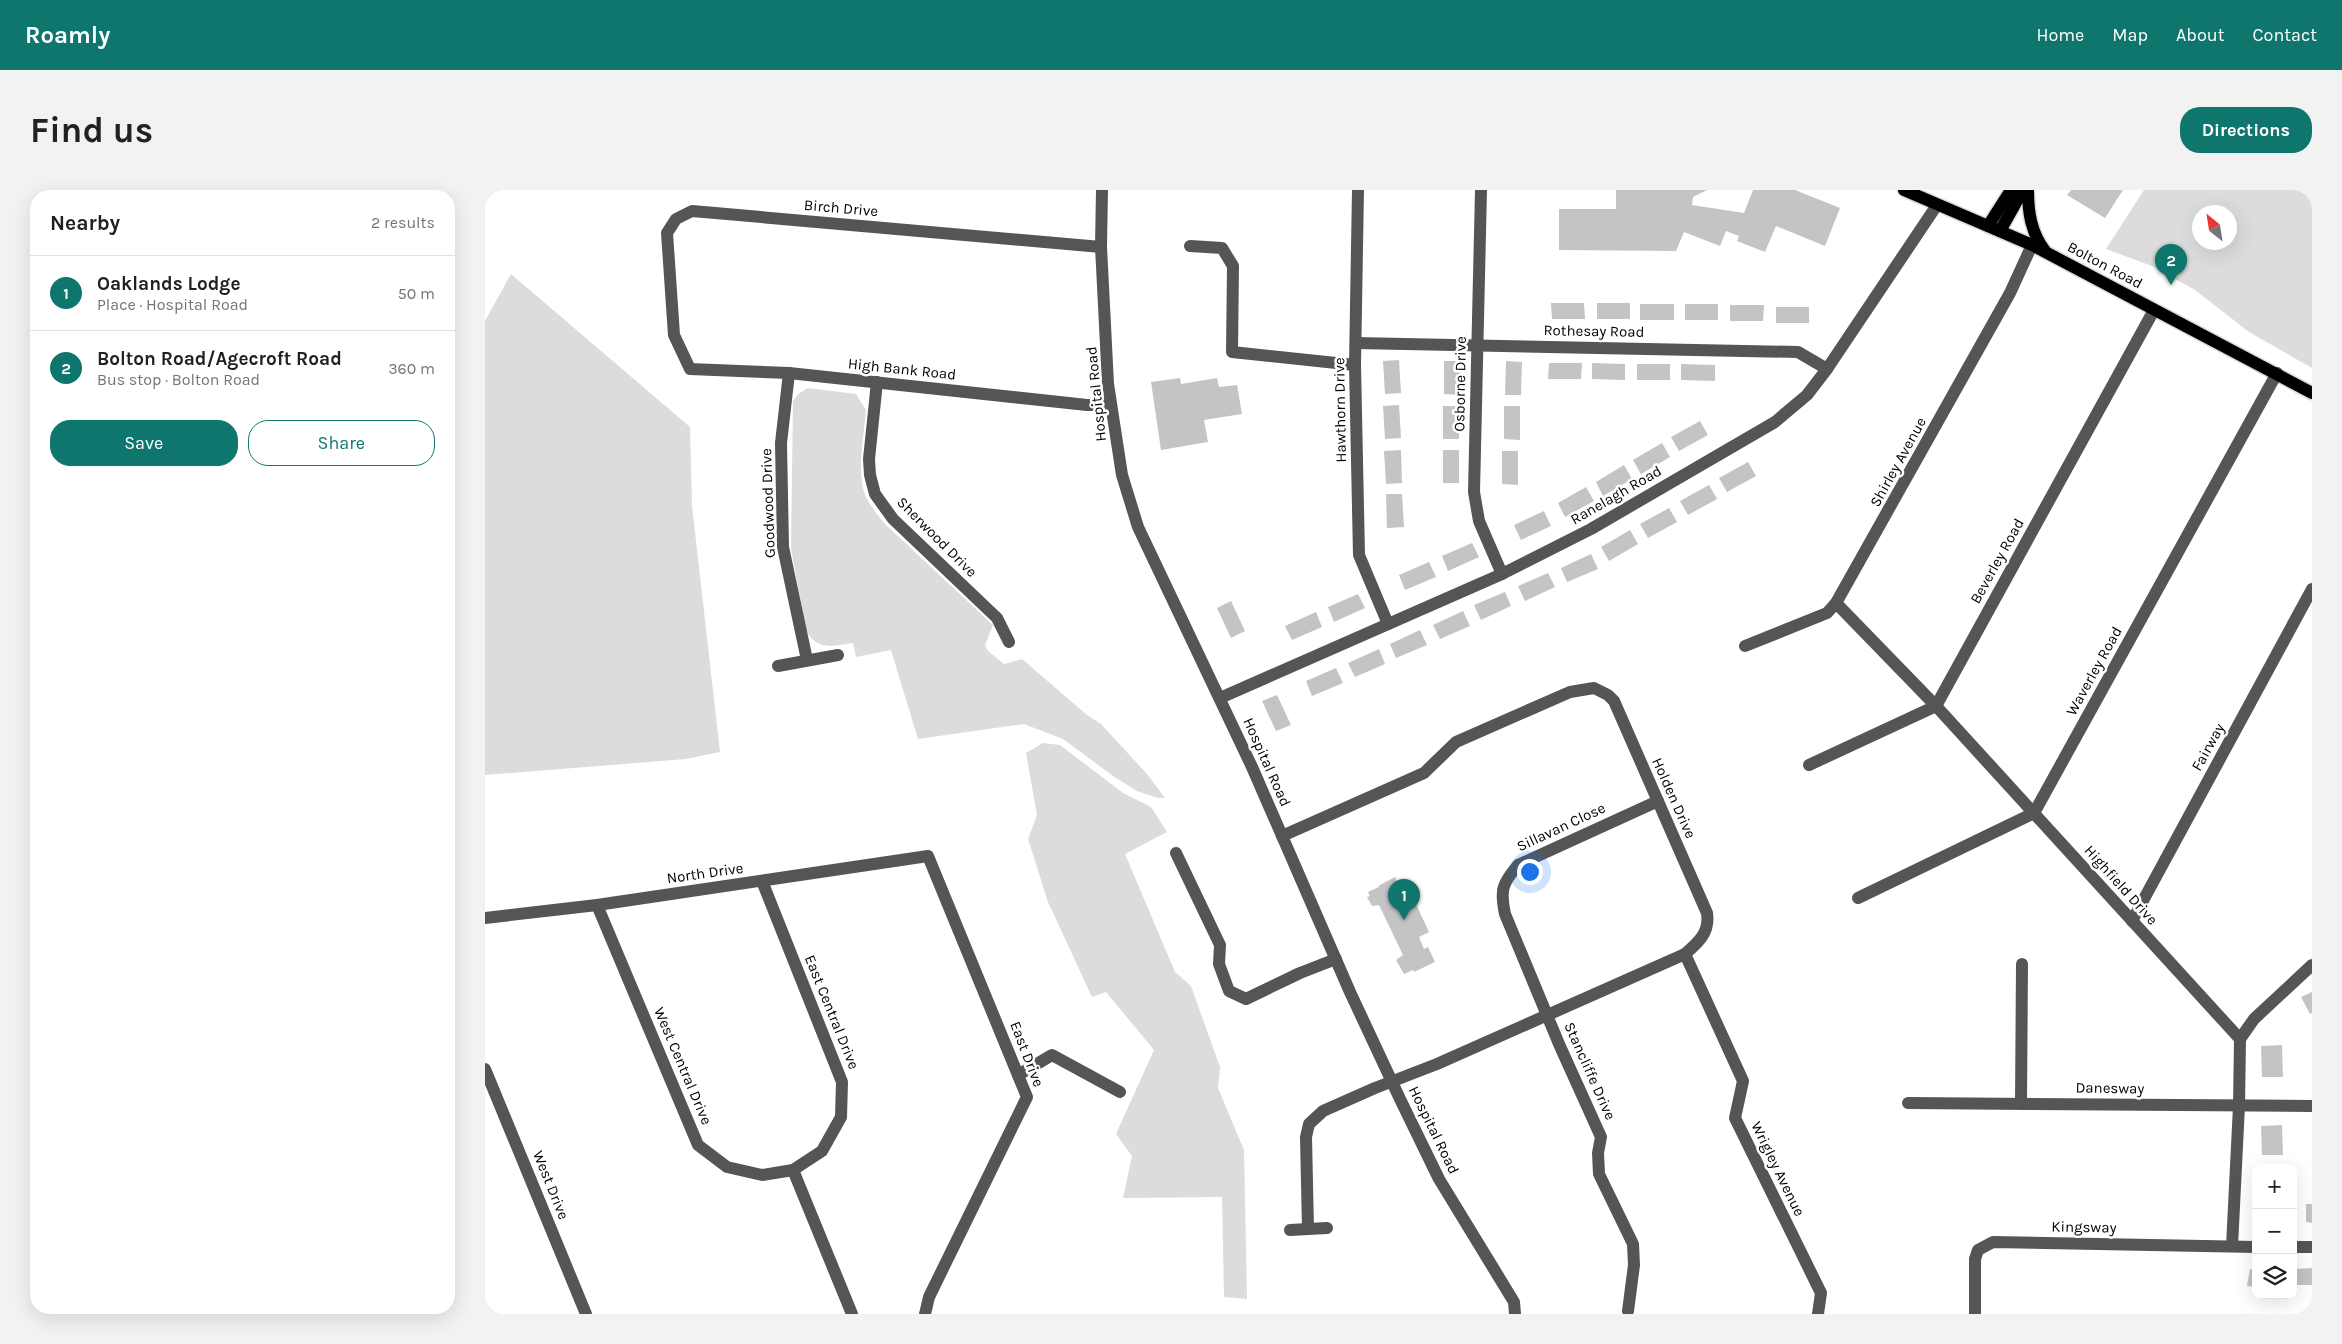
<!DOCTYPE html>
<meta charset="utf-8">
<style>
body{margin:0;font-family:Karla,sans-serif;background:#f2f2f2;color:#202124}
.controls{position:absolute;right:15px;bottom:15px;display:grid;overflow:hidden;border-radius:10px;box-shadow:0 5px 20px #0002}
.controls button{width:45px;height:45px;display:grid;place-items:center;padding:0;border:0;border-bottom:1px solid #e0e0e0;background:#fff;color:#202124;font:25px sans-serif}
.compass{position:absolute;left:1707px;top:15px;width:45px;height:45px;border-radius:50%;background:#fff;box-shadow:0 5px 20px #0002;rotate:330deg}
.you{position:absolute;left:1044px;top:681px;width:18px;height:18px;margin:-12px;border:4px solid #fff;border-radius:50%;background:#1a73e8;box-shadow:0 0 0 8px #1a73e833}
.badge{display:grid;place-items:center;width:32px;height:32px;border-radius:50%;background:#0f766e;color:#fff;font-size:16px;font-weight:700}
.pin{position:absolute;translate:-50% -41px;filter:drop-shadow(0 1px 2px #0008)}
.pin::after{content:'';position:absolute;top:26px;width:18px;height:15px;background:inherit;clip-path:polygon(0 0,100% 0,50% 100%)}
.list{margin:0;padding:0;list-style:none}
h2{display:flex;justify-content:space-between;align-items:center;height:65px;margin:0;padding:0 20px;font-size:21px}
h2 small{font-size:16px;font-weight:400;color:#757577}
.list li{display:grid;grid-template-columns:32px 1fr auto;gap:15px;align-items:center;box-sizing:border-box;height:75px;padding:0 20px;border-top:1px solid #e0e0e0}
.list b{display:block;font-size:19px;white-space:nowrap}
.list p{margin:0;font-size:16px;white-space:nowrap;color:#757577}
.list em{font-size:16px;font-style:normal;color:#757577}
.actions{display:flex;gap:10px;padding:15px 20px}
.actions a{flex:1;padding:11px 0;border:1px solid #0f766e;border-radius:20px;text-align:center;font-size:18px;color:#0f766e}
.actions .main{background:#0f766e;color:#fff}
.icon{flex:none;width:28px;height:28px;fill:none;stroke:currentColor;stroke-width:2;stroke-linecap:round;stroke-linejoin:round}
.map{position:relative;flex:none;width:1827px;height:1124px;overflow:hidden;border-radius:20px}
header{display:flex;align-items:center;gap:30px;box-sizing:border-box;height:70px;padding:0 25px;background:#0f766e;color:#fff}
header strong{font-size:24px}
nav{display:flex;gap:28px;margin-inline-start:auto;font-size:18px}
.intro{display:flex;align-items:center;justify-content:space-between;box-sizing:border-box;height:120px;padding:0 30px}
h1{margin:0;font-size:35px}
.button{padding:12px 22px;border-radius:20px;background:#0f766e;color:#fff;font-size:18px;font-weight:700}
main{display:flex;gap:30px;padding:0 30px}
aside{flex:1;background:#fff;border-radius:20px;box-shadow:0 5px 20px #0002}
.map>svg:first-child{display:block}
.green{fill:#dcdcdc;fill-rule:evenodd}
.building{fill:#c4c4c4}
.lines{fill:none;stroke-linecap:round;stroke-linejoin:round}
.major-casing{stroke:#dbdbdb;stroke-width:15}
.minor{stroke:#555;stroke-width:12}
.major{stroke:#000;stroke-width:12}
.labels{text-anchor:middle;stroke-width:5;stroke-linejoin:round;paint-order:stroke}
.street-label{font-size:15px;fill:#000;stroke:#fff}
</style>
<header>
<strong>Roamly</strong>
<nav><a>Home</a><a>Map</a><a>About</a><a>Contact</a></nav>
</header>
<div class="intro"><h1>Find us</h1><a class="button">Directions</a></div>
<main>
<aside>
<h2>Nearby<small>2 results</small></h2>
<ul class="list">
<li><span class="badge">1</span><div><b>Oaklands Lodge</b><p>Place · Hospital Road</p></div><em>50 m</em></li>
<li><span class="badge">2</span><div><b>Bolton Road/Agecroft Road</b><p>Bus stop · Bolton Road</p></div><em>360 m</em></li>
</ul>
<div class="actions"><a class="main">Save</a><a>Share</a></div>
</aside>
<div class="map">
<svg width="1827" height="1124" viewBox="0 0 1827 1124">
<rect width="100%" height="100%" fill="#fff"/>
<g class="green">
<path d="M 1659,0 L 1827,0 L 1827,178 L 1764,142 L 1710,100 L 1667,76 L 1621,59 ZM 1714,22 L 1744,22 L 1744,52 L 1714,52 Z"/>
<polygon points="26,84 205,237 207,316 235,562 201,569 0,585 0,131"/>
<path d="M 323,198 L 371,204 L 381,220 C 379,244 373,274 378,298 C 381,312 392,324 401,335 L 508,435 L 500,455 L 503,461 L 519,474 L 537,469 L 602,525 L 616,534 L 662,584 L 680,608 L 673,608 L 652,601 L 628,586 L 578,549 L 539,534 L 433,549 L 406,460 L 371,467 L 368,453 C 349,456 331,461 321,440 L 306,359 L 308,211 L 313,204 Z"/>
<polygon points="558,553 575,555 638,603 666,617 682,642 640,664 690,782 706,796 735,877 733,898 759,960 762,1109 739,1107 737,1007 638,1008 647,966 631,944 669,860 621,802 607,807 563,712 543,649 552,625 541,563"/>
</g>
<g class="building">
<polygon points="1131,0 1222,0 1208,7 1207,15 1259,23 1268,0 1310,0 1355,18 1340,56 1291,36 1280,62 1252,51 1254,46 1241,41 1235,56 1199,42 1191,61 1074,60 1074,19 1131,19"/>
<polygon points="1586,0 1638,0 1620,28 1582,5"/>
<polygon points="1066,113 1099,113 1100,129 1067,129"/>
<rect x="1112" y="113" width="33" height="16"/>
<rect x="1155" y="114" width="34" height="16"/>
<rect x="1200" y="114" width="33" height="16"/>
<polygon points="1245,115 1279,115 1278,131 1245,131"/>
<rect x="1291" y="117" width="33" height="16"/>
<polygon points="914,170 916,203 900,204 898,171"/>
<polygon points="959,171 975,171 975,205 959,204"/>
<polygon points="1021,171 1037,172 1036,205 1020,205"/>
<polygon points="1064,173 1097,173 1096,189 1063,189"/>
<polygon points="1107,173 1140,174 1140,190 1107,189"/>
<rect x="1152" y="174" width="33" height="16"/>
<polygon points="1196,174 1230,175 1230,191 1196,190"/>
<polygon points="695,188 696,194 732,188 734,197 752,195 757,224 719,230 723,252 676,260 666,192"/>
<polygon points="914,215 916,248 900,249 898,216"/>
<rect x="958" y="216" width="16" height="33"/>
<polygon points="1019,216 1035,216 1035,250 1019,249"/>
<polygon points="1215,231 1223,245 1194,261 1186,247"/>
<polygon points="1177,253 1185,267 1156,284 1148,270"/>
<polygon points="916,260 917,293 901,294 899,261"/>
<rect x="958" y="260" width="16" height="33"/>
<polygon points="1017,261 1033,261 1033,295 1017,294"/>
<polygon points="1263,272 1271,286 1242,302 1234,288"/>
<polygon points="1139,275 1147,289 1118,306 1111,292"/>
<polygon points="1224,295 1232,309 1203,325 1195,311"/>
<polygon points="1101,297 1109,311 1080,327 1073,313"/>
<polygon points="901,304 917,304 919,337 902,338"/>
<polygon points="1184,318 1192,332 1163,348 1155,334"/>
<polygon points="1059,321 1066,336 1036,350 1029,335"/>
<polygon points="1145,340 1153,354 1124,371 1116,357"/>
<polygon points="987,353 994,367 963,381 957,366"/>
<polygon points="1106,364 1113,379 1082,392 1076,378"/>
<polygon points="944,372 951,387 920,400 914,385"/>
<polygon points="1063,383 1070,397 1040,411 1033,396"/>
<polygon points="1020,402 1026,416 996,430 989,415"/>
<polygon points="873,404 880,418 849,432 843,417"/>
<polygon points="746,411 760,441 746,448 732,418"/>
<polygon points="978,421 985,436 955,449 948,435"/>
<polygon points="831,422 837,437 807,450 800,436"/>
<polygon points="935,440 942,455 911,468 905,454"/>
<polygon points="894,459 900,474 870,487 863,473"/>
<polygon points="851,478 858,493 827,506 821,491"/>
<polygon points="792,505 806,535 791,541 777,511"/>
<polygon points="910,687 917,701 912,703 919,717 930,712 944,742 934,747 939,759 943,757 950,772 929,782 928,780 919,784 911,770 918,765 894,715 887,716 882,707 885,706 883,702 894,697 893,696"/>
<polygon points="1827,802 1827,823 1825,824 1816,807"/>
<polygon points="1797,855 1798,887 1777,887 1776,856"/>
<polygon points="1797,935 1798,965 1777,965 1776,936"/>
<polygon points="1821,1014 1827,1014 1827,1033 1821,1032"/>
<polygon points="1827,1078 1827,1095 1808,1095 1808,1079"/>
<polygon points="1765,1079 1771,1080 1771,1097 1762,1096"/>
</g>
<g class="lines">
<g class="major-casing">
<g id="major">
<polyline points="1419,0 1547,55 1827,203"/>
<path d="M 1543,0 C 1543,22 1546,43 1560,61"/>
<polyline points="1503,36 1526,0"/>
<polyline points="1515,41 1538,0"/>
</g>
</g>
<g class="minor">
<polyline points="617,0 616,57 623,194 637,285 653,337 767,577 865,802 915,909 954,989 1029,1112 1030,1124"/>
<polyline points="873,0 870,175 874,365 903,434"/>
<polyline points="996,0 989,302 994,331 1017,384"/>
<polyline points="705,56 737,58 748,76 747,162 870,175"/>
<polyline points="616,57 207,21 191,29 182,43 189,145 205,179 304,183 602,215 626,215"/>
<polyline points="871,153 1313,162 1342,179"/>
<polyline points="304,183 296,253 298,357 322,470"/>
<polyline points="392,192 384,269 385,285 390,304 408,329 512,428 524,452"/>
<polyline points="1351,413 1451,516 1755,849 1754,916 1747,1056"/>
<polyline points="1260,456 1342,423 1351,413 1525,103 1547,55"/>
<polyline points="293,476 353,465"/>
<polyline points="735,508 1017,384 1106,339 1290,232 1322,205 1342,179 1452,15"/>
<polyline points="1324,575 1451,516 1669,120"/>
<path d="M 797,646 L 939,583 L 971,552 L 1085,502 L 1109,498 L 1123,505 L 1129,511 L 1222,723 C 1225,742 1214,752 1200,764 L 952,874 L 890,898 L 838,921 L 824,934 L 821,947 L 823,1039"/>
<polyline points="691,663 735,755 734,774 744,801 761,809 815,783 851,769"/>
<polyline points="1373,708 1549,623 1792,183"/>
<polyline points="112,715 213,955 242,977 277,985 308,980 337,961 356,927 357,892 277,691"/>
<polyline points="0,728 112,715 443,666 542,907 444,1107 440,1124"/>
<polyline points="1647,731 1827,399"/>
<polyline points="1200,764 1258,891 1250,928 1336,1103 1333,1124"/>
<polyline points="1755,849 1769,829 1827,775"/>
<polyline points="0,879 101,1124"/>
<polyline points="533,885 567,865 635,902"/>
<polyline points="1423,913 1827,916"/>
<polyline points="1536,914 1537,774"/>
<polyline points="308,980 367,1124"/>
<polyline points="805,1040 842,1038"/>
<polyline points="1808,1057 1827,1057"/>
<path d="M 1143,1121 L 1149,1075 L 1148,1054 L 1114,984 L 1113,963 L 1116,947 L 1074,854 L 1020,724 C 1015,700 1017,694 1033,675 L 1173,611"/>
<polyline points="1490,1124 1490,1069 1493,1060 1508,1052 1771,1057"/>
</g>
<use href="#major" class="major"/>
</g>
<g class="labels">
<g class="street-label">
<text transform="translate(356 18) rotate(5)" y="5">Birch Drive</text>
<text transform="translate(1620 75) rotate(28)" y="5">Bolton Road</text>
<text transform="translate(1109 141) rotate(1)" y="5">Rothesay Road</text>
<text transform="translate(417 179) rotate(6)" y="5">High Bank Road</text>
<text transform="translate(975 194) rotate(-89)" y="5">Osborne Drive</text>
<text transform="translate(611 204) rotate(-96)" y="5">Hospital Road</text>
<text transform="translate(855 220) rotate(-91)" y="5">Hawthorn Drive</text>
<text transform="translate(1413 272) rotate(-61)" y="5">Shirley Avenue</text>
<text transform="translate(1131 305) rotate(-30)" y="5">Ranelagh Road</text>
<text transform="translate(283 313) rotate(-92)" y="5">Goodwood Drive</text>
<text transform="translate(452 347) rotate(45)" y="5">Sherwood Drive</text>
<text transform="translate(1512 371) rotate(-61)" y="5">Beverley Road</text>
<text transform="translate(1609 481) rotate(-61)" y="5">Waverley Road</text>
<text transform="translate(1723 557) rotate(-61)" y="5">Fairway</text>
<text transform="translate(782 572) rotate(66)" y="5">Hospital Road</text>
<text transform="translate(1189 608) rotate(66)" y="5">Holden Drive</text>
<text transform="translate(1076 637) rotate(-25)" y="5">Sillavan Close</text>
<text transform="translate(220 683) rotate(-8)" y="5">North Drive</text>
<text transform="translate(1636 695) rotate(48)" y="5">Highfield Drive</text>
<text transform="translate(347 822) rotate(68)" y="5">East Central Drive</text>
<text transform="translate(542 864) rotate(69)" y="5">East Drive</text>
<text transform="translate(198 876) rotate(67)" y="5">West Central Drive</text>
<text transform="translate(1105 881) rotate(66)" y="5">Stancliffe Drive</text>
<text transform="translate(1625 898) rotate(1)" y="5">Danesway</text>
<text transform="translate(949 940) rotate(64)" y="5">Hospital Road</text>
<text transform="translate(1293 979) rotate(64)" y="5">Wrigley Avenue</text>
<text transform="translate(66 995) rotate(68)" y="5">West Drive</text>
<text transform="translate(1599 1037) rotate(1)" y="5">Kingsway</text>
</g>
</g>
</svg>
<div class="controls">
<button>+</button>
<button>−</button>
<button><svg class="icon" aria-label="layers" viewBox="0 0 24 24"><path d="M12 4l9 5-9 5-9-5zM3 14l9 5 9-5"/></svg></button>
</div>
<svg class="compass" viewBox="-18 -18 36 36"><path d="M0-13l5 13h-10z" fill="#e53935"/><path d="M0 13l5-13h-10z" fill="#757577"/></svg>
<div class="you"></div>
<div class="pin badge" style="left:919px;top:730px">1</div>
<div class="pin badge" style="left:1686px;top:95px">2</div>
</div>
</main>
